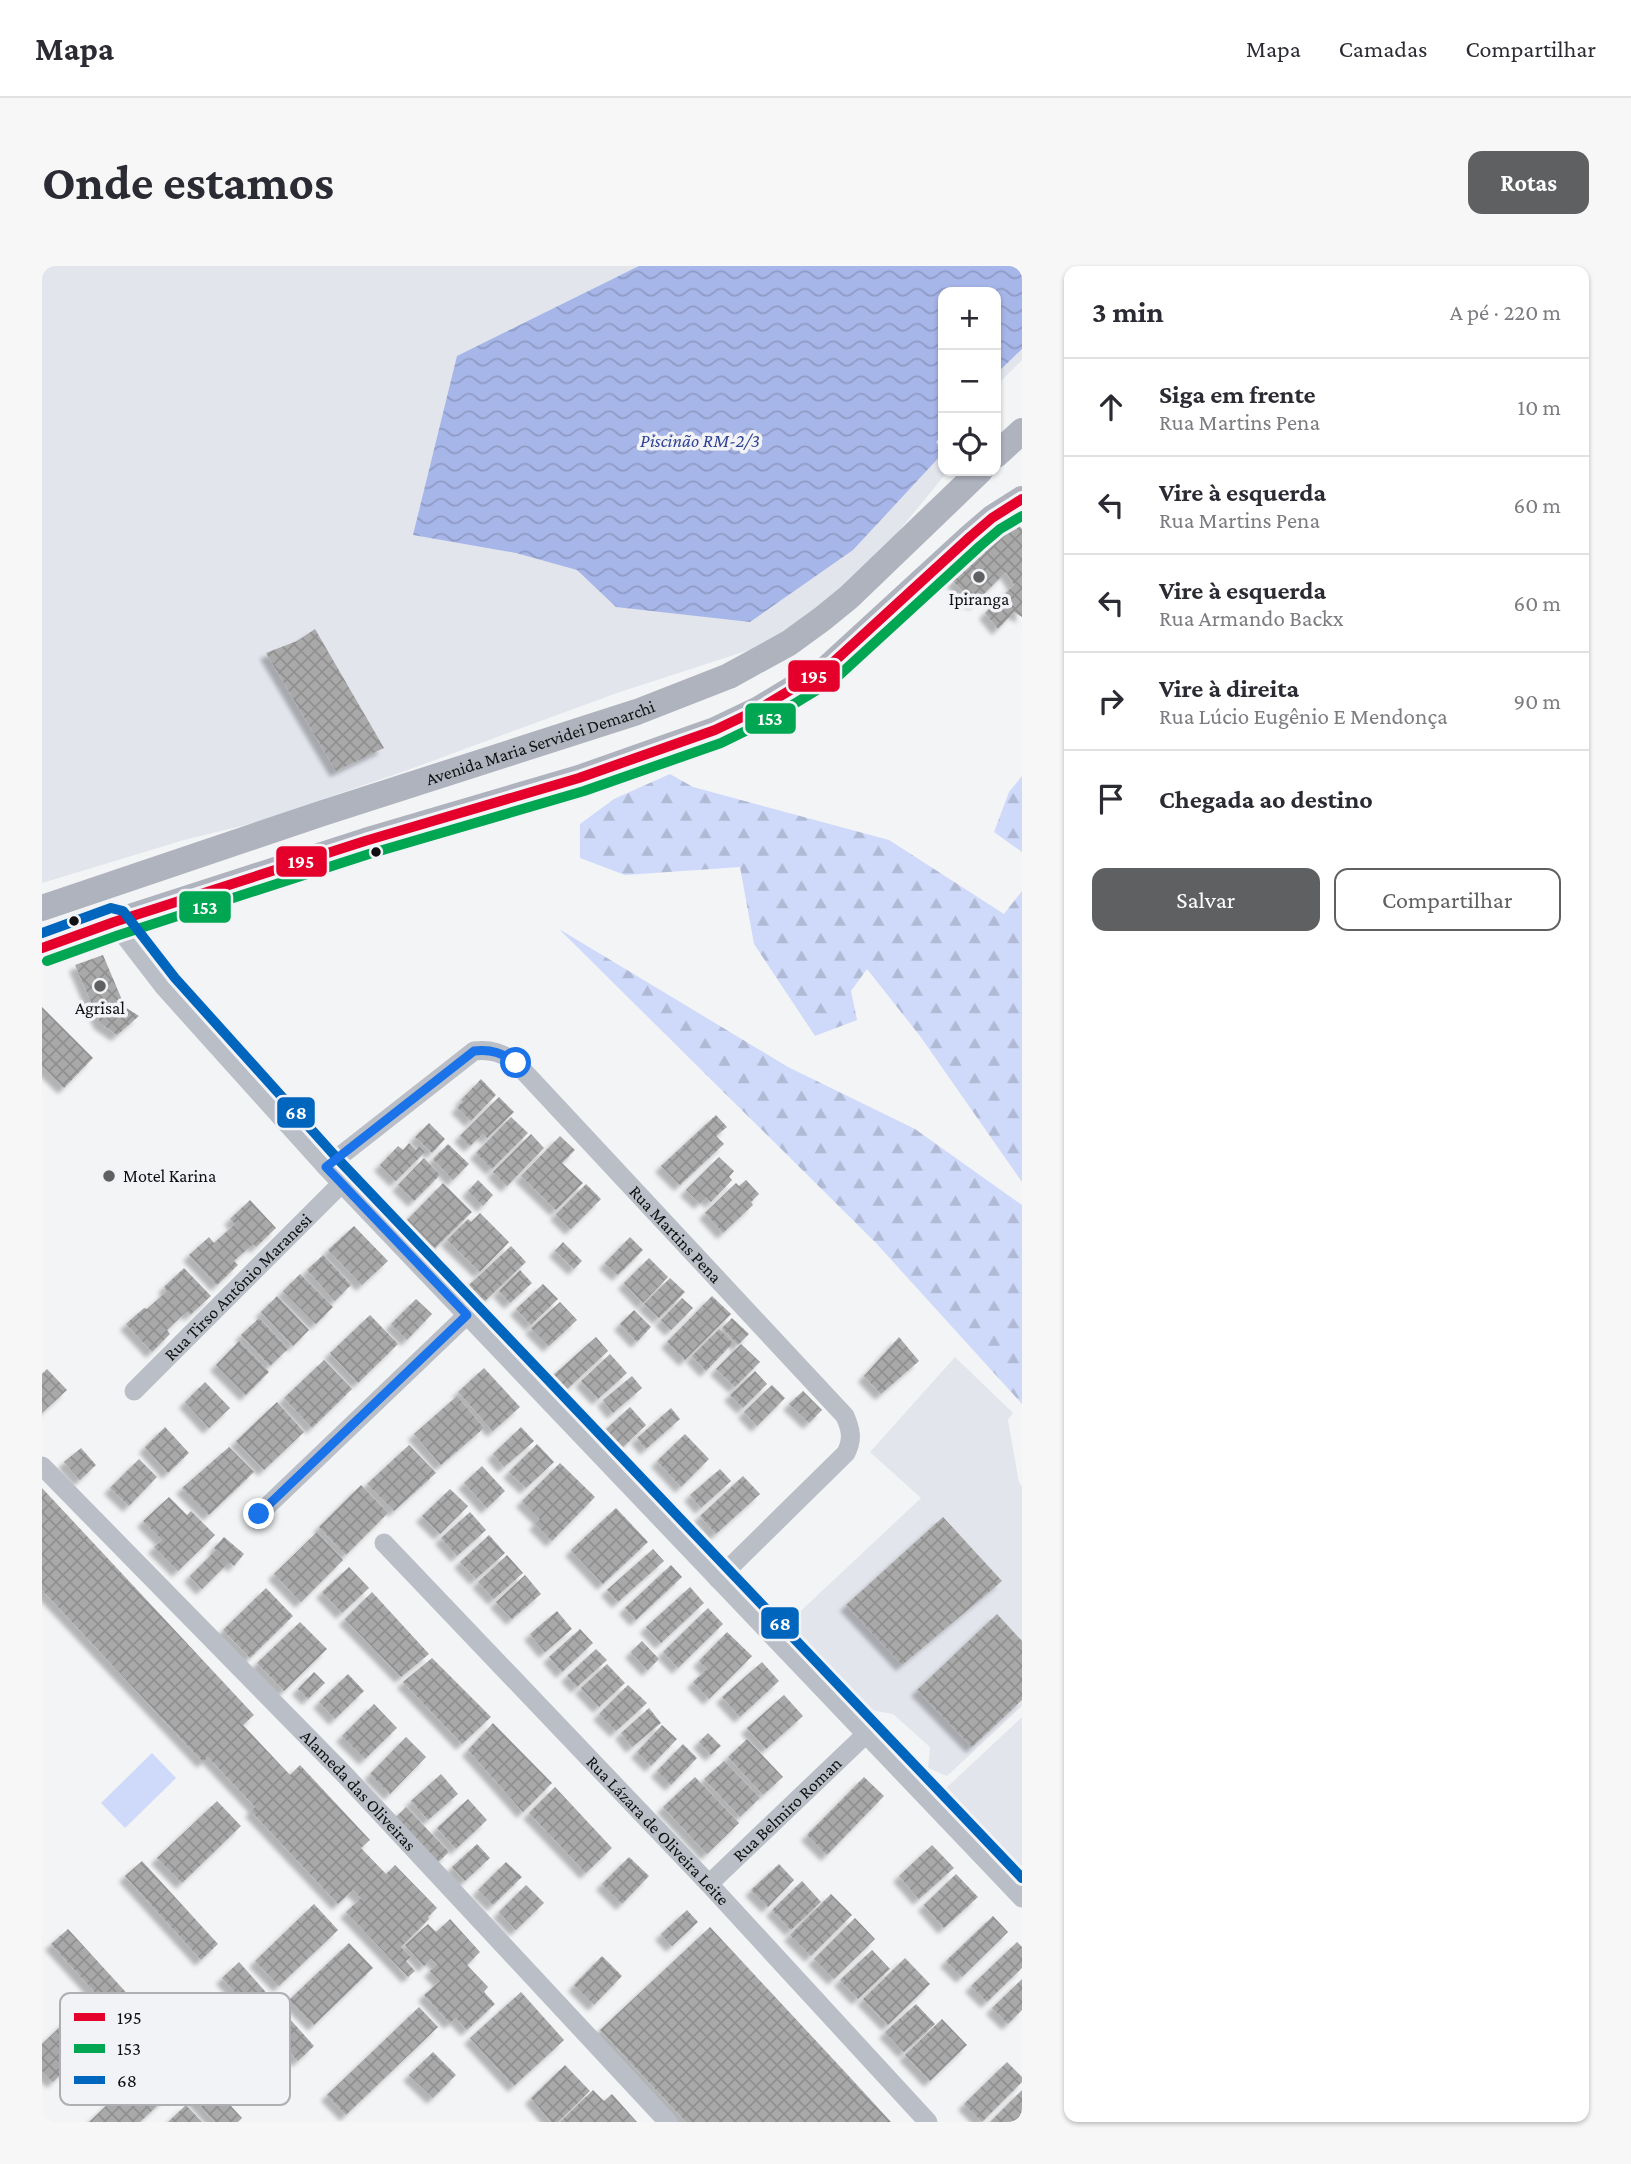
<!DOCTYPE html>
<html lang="pt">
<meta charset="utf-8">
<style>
body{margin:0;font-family:"Crimson Pro",serif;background:#f7f7f7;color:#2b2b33}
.controls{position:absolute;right:21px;top:21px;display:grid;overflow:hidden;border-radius:14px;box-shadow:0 2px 5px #0004}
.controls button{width:63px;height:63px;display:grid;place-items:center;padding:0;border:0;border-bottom:2px solid #e1e1e2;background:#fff;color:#2b2b33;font:35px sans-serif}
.stop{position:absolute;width:21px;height:21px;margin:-16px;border:5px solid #1a73e8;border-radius:50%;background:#fff}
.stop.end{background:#1a73e8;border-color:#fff;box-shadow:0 2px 7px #0008}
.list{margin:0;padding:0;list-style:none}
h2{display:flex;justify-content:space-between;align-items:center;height:91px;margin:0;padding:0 28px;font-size:30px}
h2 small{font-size:23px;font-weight:400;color:#7c7c81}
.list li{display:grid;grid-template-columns:46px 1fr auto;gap:21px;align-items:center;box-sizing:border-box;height:98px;padding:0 28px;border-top:2px solid #e1e1e2}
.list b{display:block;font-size:26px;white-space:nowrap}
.list p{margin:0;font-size:23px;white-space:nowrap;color:#7c7c81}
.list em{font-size:23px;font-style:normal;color:#7c7c81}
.actions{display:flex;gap:14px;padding:21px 28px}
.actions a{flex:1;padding:16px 0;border:2px solid #5f6061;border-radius:14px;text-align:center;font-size:24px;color:#5f6061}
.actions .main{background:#5f6061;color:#fff}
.icon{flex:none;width:38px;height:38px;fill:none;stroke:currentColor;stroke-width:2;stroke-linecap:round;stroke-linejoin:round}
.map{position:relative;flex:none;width:980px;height:1856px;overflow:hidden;border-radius:14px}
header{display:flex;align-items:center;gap:42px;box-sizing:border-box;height:98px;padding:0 35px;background:#fff;border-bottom:2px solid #e1e1e2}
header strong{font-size:33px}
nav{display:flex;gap:38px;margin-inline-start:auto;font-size:24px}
.intro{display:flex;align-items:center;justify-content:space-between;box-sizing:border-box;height:168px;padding:0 42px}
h1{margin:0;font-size:49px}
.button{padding:18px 32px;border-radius:14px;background:#5f6061;color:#fff;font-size:24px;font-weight:700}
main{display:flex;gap:42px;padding:0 42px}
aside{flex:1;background:#fff;border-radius:14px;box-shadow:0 2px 5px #0004}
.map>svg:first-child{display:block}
.built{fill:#e2e5ec}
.green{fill:#cfdafa}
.forest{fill:url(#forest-firs)}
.water{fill:url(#water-waves)}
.building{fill:url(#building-cross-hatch);filter:url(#shadow)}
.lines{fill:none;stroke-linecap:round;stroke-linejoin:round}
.street{stroke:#babec7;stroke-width:19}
.secondary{stroke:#afb3be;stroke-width:26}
.bus-1-casing{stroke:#f2f3f7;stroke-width:16}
.bus-2-casing{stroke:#f2f3f7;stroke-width:16}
.bus-3-casing{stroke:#f2f3f7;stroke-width:16}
.bus-1{stroke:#e4002b;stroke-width:10}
.bus-2{stroke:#00a651;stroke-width:10}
.bus-3{stroke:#0065bd;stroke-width:10}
.route{stroke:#1a73e8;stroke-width:9}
.poi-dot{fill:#5f6061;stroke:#f2f3f7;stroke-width:2.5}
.bus-dot{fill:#0f1011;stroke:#f2f3f7;stroke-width:2.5}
.labels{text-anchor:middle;stroke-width:7;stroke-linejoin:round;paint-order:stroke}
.poi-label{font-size:18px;fill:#0f1011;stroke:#f2f3f7}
.street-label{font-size:18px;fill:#0f1011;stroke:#f2f3f7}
.water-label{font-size:19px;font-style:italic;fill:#304293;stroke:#f2f3f7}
.key{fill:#f2f3f7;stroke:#aeafb2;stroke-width:2}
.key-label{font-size:19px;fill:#0f1011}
.line-badge{stroke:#f2f3f7;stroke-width:2.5}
.badge-label{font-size:19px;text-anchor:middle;font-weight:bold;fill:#fff}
</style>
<header>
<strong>Mapa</strong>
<nav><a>Mapa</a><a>Camadas</a><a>Compartilhar</a></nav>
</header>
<div class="intro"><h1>Onde estamos</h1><a class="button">Rotas</a></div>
<main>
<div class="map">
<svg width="980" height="1856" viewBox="0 0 980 1856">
<defs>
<pattern id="forest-firs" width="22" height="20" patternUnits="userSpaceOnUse" patternTransform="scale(1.75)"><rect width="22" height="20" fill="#cfdafa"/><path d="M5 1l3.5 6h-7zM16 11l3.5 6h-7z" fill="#b1bad5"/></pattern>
<pattern id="water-waves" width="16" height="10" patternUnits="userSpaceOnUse" patternTransform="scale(1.75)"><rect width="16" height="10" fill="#a7b6e8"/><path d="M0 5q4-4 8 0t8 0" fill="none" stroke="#8f9bc6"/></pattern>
<pattern id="building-cross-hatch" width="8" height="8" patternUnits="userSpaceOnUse" patternTransform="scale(1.75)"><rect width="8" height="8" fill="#a9a9aa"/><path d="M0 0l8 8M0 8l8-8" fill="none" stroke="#909091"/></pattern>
<filter id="shadow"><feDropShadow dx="-6" dy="6" stdDeviation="2" flood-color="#0004"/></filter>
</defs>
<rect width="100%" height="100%" fill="#f3f4f6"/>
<g class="built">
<polygon points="0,0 980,0 980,94 954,120 954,26 901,26 901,205 906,205 847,277 772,349 723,379 575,427 363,505 208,558 142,574 0,617"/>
<polygon points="913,1091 971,1147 966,1154 977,1217 980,1220 980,1440 905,1510 886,1502 888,1481 851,1448 823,1443 747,1356 879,1232 828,1186"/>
<polygon points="980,1451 980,1604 902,1524"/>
</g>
<polygon class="green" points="110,1487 134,1512 83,1562 59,1537"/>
<g class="forest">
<polygon points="628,508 651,521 847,574 962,648 980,625 980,916 878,770 825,703 809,725 815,754 773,770 712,678 698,601 583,609 538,592 538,558 572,533"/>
<polygon points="980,510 980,586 952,566 967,526"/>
<polygon points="517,663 746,801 873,863 980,939 980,1138 834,977"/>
</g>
<polygon class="water" points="597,0 980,0 980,83 954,108 954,26 901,26 901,167 894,176 901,187 811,284 708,356 574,341 535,304 474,287 371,269 415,90"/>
<g class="building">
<polygon points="973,255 980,263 980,351 972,346 956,363 943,347 972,319 964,306 932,338 911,315"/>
<polygon points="273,363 342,482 294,505 224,387 255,375"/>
<polygon points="61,689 83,741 97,750 75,769 58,757 33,699"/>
<polygon points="0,741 51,792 22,822 0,800"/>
<polygon points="439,813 454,829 429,855 415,841 421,836 419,834"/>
<polygon points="457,831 472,846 445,872 441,868 428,880 418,870"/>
<polygon points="674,849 685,861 674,870 682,878 638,919 619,900"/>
<polygon points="469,851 486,867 450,903 434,887"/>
<polygon points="387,857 403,873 390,887 373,871"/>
<polygon points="489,868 502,882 465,920 451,906"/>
<polygon points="518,870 533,884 520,897 541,917 514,944 479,910"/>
<polygon points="367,877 374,884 377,880 383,886 354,915 338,899 356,880 361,884"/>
<polygon points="406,878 427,898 411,914 391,893"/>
<polygon points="677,891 692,905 687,911 690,914 669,936 664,931 658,937 644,924"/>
<polygon points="382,892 398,909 372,935 356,919"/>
<polygon points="436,914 451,929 441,940 426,925"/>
<polygon points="704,914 717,928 709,936 711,939 681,967 663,947 694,917 697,920"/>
<polygon points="401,917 430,946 393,982 365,954"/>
<polygon points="544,918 559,933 529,963 514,948"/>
<polygon points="208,934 234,962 214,981 211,978 192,995 196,999 175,1019 147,989 167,971 172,977 193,958 188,953"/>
<polygon points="438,947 467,976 438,1006 405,974 426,953 429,956"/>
<polygon points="312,960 346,995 320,1019 286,984"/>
<polygon points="588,971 601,984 576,1009 563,997"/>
<polygon points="521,976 540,995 532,1003 513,985"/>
<polygon points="469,980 484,996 443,1035 427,1019"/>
<polygon points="281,989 309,1019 293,1035 265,1004"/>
<polygon points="607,992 626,1011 601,1037 582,1017"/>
<polygon points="142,1002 169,1030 148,1049 145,1045 125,1064 128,1068 110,1086 84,1058 102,1042 105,1043 125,1025 122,1021"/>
<polygon points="478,1004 490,1017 468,1037 457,1025"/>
<polygon points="258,1008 291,1041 274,1058 241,1025"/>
<polygon points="628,1012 643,1026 617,1052 602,1038"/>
<polygon points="501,1018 516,1033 489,1059 474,1043"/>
<polygon points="235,1030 267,1064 251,1080 219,1046"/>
<polygon points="670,1030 689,1048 643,1094 625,1076"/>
<polygon points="640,1032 651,1042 629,1064 619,1054"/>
<polygon points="374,1033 390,1048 365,1074 349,1058"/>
<polygon points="518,1036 535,1054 507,1080 489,1062"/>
<polygon points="592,1044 609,1061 595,1076 578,1058"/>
<polygon points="328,1049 356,1078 316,1117 288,1087"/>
<polygon points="217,1052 246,1083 228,1100 199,1069"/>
<polygon points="690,1052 707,1068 696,1079 680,1062"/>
<polygon points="677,1063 691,1077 664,1105 650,1090"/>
<polygon points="554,1071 566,1085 521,1127 508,1112"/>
<polygon points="857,1071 877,1095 839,1128 822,1110"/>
<polygon points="197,1075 227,1106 204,1129 174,1099"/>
<polygon points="699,1078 718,1096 693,1121 674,1103"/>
<polygon points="568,1088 585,1107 556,1133 539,1115"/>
<polygon points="282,1094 310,1123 270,1162 242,1132"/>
<polygon points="442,1102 478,1141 451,1165 416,1126"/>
<polygon points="5,1103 25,1124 0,1147 0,1108"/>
<polygon points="713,1105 725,1118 701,1142 688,1129"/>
<polygon points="590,1110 600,1122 571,1147 561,1134"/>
<polygon points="163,1116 188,1142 167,1162 143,1136"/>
<polygon points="730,1119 743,1132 715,1160 702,1146"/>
<polygon points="761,1125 780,1144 767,1157 747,1138"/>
<polygon points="415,1130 442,1162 399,1199 372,1168"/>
<polygon points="235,1136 262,1166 222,1204 194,1175"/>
<polygon points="588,1141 604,1159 579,1183 562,1165"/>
<polygon points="629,1142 638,1153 604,1183 595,1172"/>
<polygon points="123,1161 147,1187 126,1207 103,1181"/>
<polygon points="479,1161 492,1175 462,1201 451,1188"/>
<polygon points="643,1168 667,1193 639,1221 615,1195"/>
<polygon points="495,1178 512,1196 484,1222 467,1206"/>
<polygon points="367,1179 394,1207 352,1245 325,1218"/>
<polygon points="187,1181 212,1206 167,1249 140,1222"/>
<polygon points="39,1182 54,1199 38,1214 22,1196"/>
<polygon points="97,1193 115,1211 87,1240 68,1222"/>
<polygon points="518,1197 553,1231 510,1275 493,1258 498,1253 480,1235"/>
<polygon points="440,1200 463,1225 445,1242 422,1217"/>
<polygon points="678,1203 689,1215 659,1242 648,1229"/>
<polygon points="701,1210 718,1228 674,1268 658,1250"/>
<polygon points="319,1219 346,1247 304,1289 277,1261"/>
<polygon points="0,1222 212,1449 201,1459 248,1509 258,1499 328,1574 319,1582 344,1608 353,1599 395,1642 386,1651 387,1653 359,1681 369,1691 364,1695 373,1705 366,1711 304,1646 319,1632 311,1624 296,1638 209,1545 213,1541 166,1491 161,1496 0,1324"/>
<polygon points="408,1223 426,1240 398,1268 380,1250"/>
<polygon points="127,1231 145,1249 149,1245 173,1269 136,1305 112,1281 120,1274 101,1255"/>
<polygon points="574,1242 606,1276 561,1318 529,1284"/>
<polygon points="428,1246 444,1264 415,1290 399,1272"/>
<polygon points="901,1251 960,1315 860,1399 804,1339"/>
<polygon points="275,1266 301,1294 259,1336 232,1308"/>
<polygon points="447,1269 463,1287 434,1313 418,1296"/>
<polygon points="182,1271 202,1288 192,1300 187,1296 160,1323 148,1310 174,1284 172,1282"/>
<polygon points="611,1283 622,1295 576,1336 565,1324"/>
<polygon points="465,1289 481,1307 452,1333 436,1316"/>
<polygon points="629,1299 640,1311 594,1354 583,1342"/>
<polygon points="307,1301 327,1322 300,1347 280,1326"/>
<polygon points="483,1309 499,1328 470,1353 454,1336"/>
<polygon points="648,1321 662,1337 619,1377 604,1361"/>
<polygon points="224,1322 251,1350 208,1392 181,1364"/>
<polygon points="330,1326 387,1388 359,1411 303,1353"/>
<polygon points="666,1342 681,1358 636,1402 621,1386"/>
<polygon points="515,1345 530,1363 503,1386 488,1368"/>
<polygon points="955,1348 980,1375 980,1434 930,1481 875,1424"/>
<polygon points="258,1356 285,1383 242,1425 215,1397"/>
<polygon points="538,1363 551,1377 520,1406 507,1391"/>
<polygon points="685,1366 710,1390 667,1433 651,1416 665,1403 657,1395"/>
<polygon points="600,1375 617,1393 606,1404 589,1386"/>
<polygon points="554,1383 565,1394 535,1421 525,1410"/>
<polygon points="390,1392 449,1451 420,1478 361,1416"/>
<polygon points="720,1396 737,1415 698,1451 680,1431"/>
<polygon points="565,1398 583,1417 557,1441 539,1422"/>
<polygon points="272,1406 283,1417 266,1433 256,1423"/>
<polygon points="306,1408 322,1425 293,1453 277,1436"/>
<polygon points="586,1419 605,1437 574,1465 557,1448"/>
<polygon points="742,1429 761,1450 724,1483 705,1462"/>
<polygon points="332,1438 355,1462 323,1493 300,1470"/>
<polygon points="607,1442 619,1457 590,1481 579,1467"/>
<polygon points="451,1457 510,1517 481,1546 426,1484"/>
<polygon points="620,1459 635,1473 609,1500 595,1486"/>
<polygon points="666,1467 679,1480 669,1489 657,1476"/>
<polygon points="364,1471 384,1491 348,1528 328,1508"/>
<polygon points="705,1473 741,1511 721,1529 686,1491"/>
<polygon points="641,1478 655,1492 629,1519 615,1505"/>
<polygon points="682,1495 718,1532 698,1551 662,1513"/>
<polygon points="399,1508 416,1528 386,1554 369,1535"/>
<polygon points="653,1511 697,1557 665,1588 621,1541"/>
<polygon points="822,1511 842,1530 785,1589 765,1569"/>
<polygon points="513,1521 570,1582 544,1607 487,1547"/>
<polygon points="426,1533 445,1554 414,1583 395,1562"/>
<polygon points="175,1535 199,1560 140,1617 115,1592"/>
<polygon points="364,1541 407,1586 393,1599 351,1554"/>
<polygon points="435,1578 448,1592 423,1615 410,1601"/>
<polygon points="890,1579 912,1602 877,1633 857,1610"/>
<polygon points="587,1591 607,1610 580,1638 560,1618"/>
<polygon points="100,1595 176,1678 159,1694 83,1610"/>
<polygon points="464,1596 480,1611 451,1639 436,1624"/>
<polygon points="737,1598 752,1614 726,1641 709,1624"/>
<polygon points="914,1608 936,1631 902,1662 882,1639"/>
<polygon points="760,1615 779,1636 749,1664 730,1644"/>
<polygon points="484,1619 502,1637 474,1664 457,1646"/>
<polygon points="789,1628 810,1649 769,1690 748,1669"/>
<polygon points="272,1638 296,1664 237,1720 213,1695"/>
<polygon points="645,1644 656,1656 630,1680 619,1668"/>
<polygon points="951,1650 966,1666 920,1711 904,1695"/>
<polygon points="813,1652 833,1673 792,1713 772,1693"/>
<polygon points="408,1653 438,1686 425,1699 446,1721 442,1726 453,1738 425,1764 414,1752 408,1757 382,1729 398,1715 388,1705 395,1698 389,1693 382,1700 363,1679 386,1658 394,1666"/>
<polygon points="668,1661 804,1807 849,1856 644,1856 558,1764"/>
<polygon points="26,1663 102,1746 85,1762 9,1678"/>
<polygon points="975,1676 980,1681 980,1702 945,1736 929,1720"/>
<polygon points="307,1677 331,1702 272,1759 247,1734"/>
<polygon points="830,1684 848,1703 816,1733 798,1714"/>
<polygon points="560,1690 580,1710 552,1739 532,1719"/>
<polygon points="863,1692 888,1718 846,1759 821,1733"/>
<polygon points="197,1696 272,1780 256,1795 180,1712"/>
<polygon points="980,1713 980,1744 966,1758 950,1742"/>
<polygon points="479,1726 522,1774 472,1820 428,1772"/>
<polygon points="46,1734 70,1759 11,1816 0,1805 0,1778"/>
<polygon points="874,1738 893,1758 862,1786 843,1766"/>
<polygon points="377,1741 396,1761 304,1849 285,1829"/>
<polygon points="900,1753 925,1779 888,1815 863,1789"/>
<polygon points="124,1769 200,1852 196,1856 173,1856 107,1784"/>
<polygon points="391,1786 414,1809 391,1832 367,1809"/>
<polygon points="965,1796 980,1811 980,1816 940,1856 922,1838"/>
<polygon points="107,1799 131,1825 98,1856 47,1856"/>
<polygon points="523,1799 548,1825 516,1856 509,1856 489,1832"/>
<polygon points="551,1824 562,1835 570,1828 595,1856 518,1856"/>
<polygon points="980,1824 980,1856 948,1856"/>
<polygon points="144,1839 160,1856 126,1856"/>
</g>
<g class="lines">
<g class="street">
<polyline points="72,656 122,721 284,901 980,1632"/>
<path id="s1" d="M 284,901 L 432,785 C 449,783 461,787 474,797 L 803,1150 C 809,1164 811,1173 804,1187 L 676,1313"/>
<path id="s2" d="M 92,1125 L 300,917"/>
<path id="s3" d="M 0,1200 L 303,1509 L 626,1856"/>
<polyline points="217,1248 425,1049"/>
<path id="s4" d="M 342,1277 L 667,1618 L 886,1856"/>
<path id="s5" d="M 667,1618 L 823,1469"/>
</g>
<g class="secondary">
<polyline points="954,189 980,165"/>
<path id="s6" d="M 0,642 L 281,547 L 595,446 L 687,410 L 747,377 L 780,353 L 807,331 L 938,205"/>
<polyline points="0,682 72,656 323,575 537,512 673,464 717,443 785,402 929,270 950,252 980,233"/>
</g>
<g class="bus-1-casing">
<polyline id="bus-1" points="0,682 72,656 323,575 537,512 673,464 717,443 785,402 929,270 950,252 980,233"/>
</g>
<g class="bus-2-casing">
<polyline id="bus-2" points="5,695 77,669 327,588 542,525 679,477 724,455 793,413 938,280 958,263 980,250"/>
</g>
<g class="bus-3-casing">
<polyline id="bus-3" points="0,667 69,642 81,645 133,712 294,891 980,1612"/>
</g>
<use href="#bus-1" class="bus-1"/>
<use href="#bus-2" class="bus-2"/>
<use href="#bus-3" class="bus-3"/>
</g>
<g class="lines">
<path class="route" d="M 217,1248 L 425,1049 L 284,901 L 432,785 C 449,783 461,787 474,797"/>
</g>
<g class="poi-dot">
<circle cx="937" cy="311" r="7"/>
<circle cx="58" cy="720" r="7"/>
<circle cx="67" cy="910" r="7"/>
</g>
<g class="bus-dot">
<circle cx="334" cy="586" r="6"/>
<circle cx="32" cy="655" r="6"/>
</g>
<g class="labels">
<g class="poi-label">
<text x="937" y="339">Ipiranga</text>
<text x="58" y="748">Agrisal</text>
<text x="81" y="916" text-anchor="start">Motel Karina</text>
</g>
<g class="street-label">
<text dy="6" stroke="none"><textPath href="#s6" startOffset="525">Avenida Maria Servidei Demarchi</textPath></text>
<text dy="6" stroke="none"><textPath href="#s1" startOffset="467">Rua Martins Pena</textPath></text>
<text dy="6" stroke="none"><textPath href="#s2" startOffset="147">Rua Tirso Antônio Maranesi</textPath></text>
<text dy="6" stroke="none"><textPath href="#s3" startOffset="453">Alameda das Oliveiras</textPath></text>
<text dy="6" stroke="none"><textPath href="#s5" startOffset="108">Rua Belmiro Roman</textPath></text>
<text dy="6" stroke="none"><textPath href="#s4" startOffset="397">Rua Lázara de Oliveira Leite</textPath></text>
</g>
<g class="water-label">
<text x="658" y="181">Piscinão RM-2/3</text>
</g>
</g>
<rect x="18" y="1727" width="230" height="112" rx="10" class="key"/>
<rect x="32" y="1747" width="31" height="8" fill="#e4002b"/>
<rect x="32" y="1778" width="31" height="9" fill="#00a651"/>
<rect x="32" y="1810" width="31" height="8" fill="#0065bd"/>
<g class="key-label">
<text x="75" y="1758">195</text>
<text x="75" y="1789">153</text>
<text x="75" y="1821">68</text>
</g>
<g class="line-badge">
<rect x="745" y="393" width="54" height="34" rx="7" fill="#e4002b"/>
<rect x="702" y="436" width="53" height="33" rx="7" fill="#00a651"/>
<rect x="233" y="579" width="53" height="33" rx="7" fill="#e4002b"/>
<rect x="136" y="624" width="54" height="34" rx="7" fill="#00a651"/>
<rect x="234" y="830" width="40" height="33" rx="7" fill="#0065bd"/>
<rect x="718" y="1340" width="40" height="34" rx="7" fill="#0065bd"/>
</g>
<g class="badge-label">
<text x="772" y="417">195</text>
<text x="728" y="459">153</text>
<text x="259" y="602">195</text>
<text x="163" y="648">153</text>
<text x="254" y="853">68</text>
<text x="738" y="1364">68</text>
</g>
</svg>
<div class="controls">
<button>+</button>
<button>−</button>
<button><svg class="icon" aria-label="locate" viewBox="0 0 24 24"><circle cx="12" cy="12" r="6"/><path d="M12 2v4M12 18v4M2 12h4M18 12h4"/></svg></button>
</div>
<div class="stop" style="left:474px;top:797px"></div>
<div class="stop end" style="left:217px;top:1248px"></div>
</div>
<aside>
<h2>3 min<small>A pé · 220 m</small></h2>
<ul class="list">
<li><svg class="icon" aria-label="ahead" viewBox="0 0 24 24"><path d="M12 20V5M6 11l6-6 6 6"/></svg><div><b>Siga em frente</b><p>Rua Martins Pena</p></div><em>10 m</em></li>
<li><svg class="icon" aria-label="left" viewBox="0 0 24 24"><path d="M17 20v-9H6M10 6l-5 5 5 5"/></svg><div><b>Vire à esquerda</b><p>Rua Martins Pena</p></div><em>60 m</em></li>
<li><svg class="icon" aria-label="left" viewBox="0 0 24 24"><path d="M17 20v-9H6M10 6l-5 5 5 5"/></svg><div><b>Vire à esquerda</b><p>Rua Armando Backx</p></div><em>60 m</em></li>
<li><svg class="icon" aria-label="right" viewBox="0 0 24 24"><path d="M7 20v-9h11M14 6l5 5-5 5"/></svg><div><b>Vire à direita</b><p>Rua Lúcio Eugênio E Mendonça</p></div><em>90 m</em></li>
<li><svg class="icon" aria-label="arrive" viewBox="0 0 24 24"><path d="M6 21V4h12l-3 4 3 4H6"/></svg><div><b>Chegada ao destino</b></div></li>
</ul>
<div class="actions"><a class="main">Salvar</a><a>Compartilhar</a></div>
</aside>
</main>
